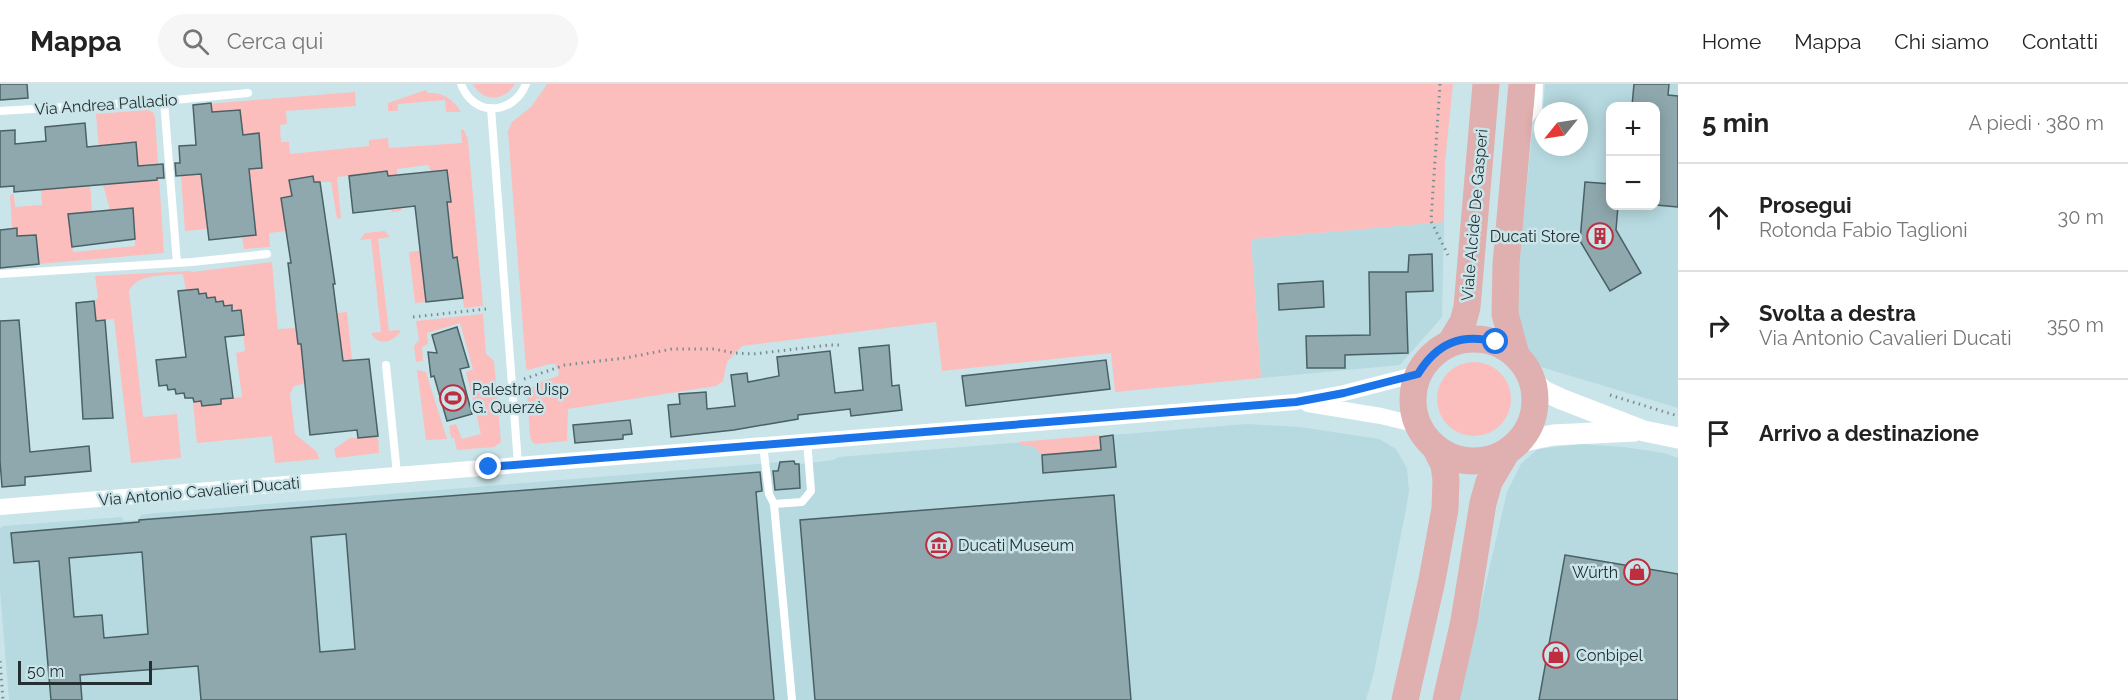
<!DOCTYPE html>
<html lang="it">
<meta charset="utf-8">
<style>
body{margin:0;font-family:Raleway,sans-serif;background:#f6f6f6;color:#222}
.controls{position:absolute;right:18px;top:18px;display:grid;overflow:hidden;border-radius:12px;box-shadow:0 3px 15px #0003}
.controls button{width:54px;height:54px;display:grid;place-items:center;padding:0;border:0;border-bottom:2px solid #e0e0e0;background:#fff;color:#222;font:30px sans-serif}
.compass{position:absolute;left:1534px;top:18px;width:54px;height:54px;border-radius:50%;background:#fff;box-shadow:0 3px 15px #0003;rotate:240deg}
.scale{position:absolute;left:18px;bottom:15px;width:134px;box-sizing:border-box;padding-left:6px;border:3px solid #242f31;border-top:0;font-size:16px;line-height:21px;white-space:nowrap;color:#242f31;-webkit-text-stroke:4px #cae5ea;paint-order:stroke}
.stop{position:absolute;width:18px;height:18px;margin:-14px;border:4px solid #1a73e8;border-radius:50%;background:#fff}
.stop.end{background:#1a73e8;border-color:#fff;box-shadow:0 2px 6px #0008}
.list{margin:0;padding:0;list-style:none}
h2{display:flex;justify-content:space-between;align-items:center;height:78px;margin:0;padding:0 24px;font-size:26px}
h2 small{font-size:20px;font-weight:400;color:#767676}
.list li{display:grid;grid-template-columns:39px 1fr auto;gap:18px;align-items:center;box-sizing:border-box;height:108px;padding:0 24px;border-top:2px solid #e0e0e0}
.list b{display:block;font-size:22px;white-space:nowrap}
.list p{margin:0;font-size:20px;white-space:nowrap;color:#767676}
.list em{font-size:20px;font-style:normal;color:#767676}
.icon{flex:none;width:33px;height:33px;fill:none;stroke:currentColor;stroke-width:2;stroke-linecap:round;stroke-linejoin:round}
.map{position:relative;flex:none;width:1678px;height:616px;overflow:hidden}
header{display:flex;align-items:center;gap:36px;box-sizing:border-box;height:84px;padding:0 30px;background:#fff;border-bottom:2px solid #e0e0e0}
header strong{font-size:28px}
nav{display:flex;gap:33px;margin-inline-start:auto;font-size:21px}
.search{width:420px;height:54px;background:#f6f6f6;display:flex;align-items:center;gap:15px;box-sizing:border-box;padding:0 21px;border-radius:33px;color:#767676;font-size:22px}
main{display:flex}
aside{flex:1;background:#fff}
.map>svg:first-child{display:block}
.built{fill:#b6dae0;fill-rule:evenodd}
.green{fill:#fbbebd}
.building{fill:#8ea8ad;stroke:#496165;stroke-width:1.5;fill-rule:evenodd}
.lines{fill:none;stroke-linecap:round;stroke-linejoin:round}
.path{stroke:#798c90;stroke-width:3;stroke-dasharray:1.5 4.5;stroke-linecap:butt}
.service{stroke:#fff;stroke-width:8}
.minor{stroke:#fff;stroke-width:16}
.tertiary{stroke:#fff;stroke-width:21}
.primary{stroke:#e0afaf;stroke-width:27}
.route{stroke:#1a73e8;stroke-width:8}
.labels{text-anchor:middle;stroke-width:5;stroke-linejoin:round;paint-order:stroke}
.street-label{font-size:16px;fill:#242f31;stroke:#cae5ea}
.poi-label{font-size:16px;fill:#242f31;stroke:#cae5ea;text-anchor:start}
</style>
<header>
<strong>Mappa</strong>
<div class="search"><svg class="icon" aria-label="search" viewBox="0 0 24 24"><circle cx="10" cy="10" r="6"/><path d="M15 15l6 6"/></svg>Cerca qui</div>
<nav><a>Home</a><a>Mappa</a><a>Chi siamo</a><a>Contatti</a></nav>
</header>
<main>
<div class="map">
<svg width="1678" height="616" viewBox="0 0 1678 616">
<rect width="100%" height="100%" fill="#cae5ea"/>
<g class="built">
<path d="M 1545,0 L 1678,0 L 1678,324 L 1534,281 L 1519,258 L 1514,234 L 1532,49 L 1542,37 ZM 1610,22 L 1656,22 L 1656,122 L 1610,122 ZM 1543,27 L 1579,27 L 1579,63 L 1543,63 Z"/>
<polygon points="1444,138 1442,233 1400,281 1261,294 1251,155"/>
<polygon points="1247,340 1300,343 1379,355 1396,365 1407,384 1409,407 1406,425 1374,588 1366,616 9,616 0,507 0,444 3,442 122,433 123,437 138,436 141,431 145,430 794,377 795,380 799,380 834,376 838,373"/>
<polygon points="1580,360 1624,363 1664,369 1678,374 1678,616 1459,616 1507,408 1521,380 1538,365"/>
</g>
<g class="green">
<path d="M 473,0 L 515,0 C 505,17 483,19 473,0 Z"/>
<polygon points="547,0 1453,0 1445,78 1444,138 1251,155 1261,294 1115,308 1111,269 942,287 936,238 742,262 727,278 723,297 716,302 568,325 567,357 536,360 533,359 530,353 527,307 540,298 558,292 559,288 555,280 550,280 528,286 526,284 508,47 512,38 531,23"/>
<path d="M 426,6 L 428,9 C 443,8 453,15 461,28 L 446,28 L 445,16 L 398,20 L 398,27 L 388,27 L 388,19 Z"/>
<polygon points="355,8 356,22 286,27 287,40 280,41 281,58 289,58 290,70 369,62 369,56 388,54 389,64 462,59 461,46 464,46 468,56 483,222 464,224 457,173 421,178 426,218 415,219 409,168 451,163 447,118 451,118 447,86 431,87 428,81 397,85 401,127 392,128 387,88 337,93 341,134 337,135 331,98 314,98 313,92 290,96 292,112 281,114 286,147 269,149 270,163 244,165 242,153 256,151 251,106 204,111 207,145 185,147 181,92 262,84 243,51 240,26 193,30 193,21"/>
<polygon points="146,26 153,28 155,33 164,169 39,180 36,151 17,152 17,144 12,144 10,111 14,110 15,123 42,121 41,105 90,100 92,127 68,130 73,168 135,162 133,125 110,126 103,100 157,96 138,82 136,58 106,61 101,88 96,30"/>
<path d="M 385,147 L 390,153 L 378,155 L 389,247 L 400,246 L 400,248 C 393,259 377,262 371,249 L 381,248 L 371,155 L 360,156 L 365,149 Z"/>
<path d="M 272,178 L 278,245 L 296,244 L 298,260 L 340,255 L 337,229 L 347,228 L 352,276 L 306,299 L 294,302 L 290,310 L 295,350 L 317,368 L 319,375 L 275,379 L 272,352 L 197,359 L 193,318 L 201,317 L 202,322 L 221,320 L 221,315 L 242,313 L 236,269 L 245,267 L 241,226 L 232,227 L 232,221 L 224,222 L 223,217 L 216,218 L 215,213 L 207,214 L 206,209 L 199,210 L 186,207 L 183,190 C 166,192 137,189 129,207 L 143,333 L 177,330 L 181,374 L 131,379 L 114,235 L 96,237 L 94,217 L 98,214 L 95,192 L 189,187 L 193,188 Z"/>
<polygon points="483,230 486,270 494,277 501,358 494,363 457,366 454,354 451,354 449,342 456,340 462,355 481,350 466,288 473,285 460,239 427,249 428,260 422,263 423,277 416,278 414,262 419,256 416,237"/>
<circle cx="1474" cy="315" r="37"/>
<polygon points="417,286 426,288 447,355 426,356"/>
<polygon points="1100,351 1101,366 1042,371 1035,363 1021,361 1019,358"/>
<polygon points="378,352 379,369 336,374 334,365 350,354"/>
</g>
<g class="building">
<polygon points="0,0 27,0 28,14 0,16"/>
<polygon points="1634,0 1669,0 1668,11 1678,12 1678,123 1656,121 1656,22 1632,22"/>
<polygon points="211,19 212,28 240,26 243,51 259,49 262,84 249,85 256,151 209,156 201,90 176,92 175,79 180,79 179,62 196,61 193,21"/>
<polygon points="85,39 87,63 136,58 138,82 163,80 164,94 157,94 157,96 14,108 14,102 0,103 0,47 15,46 15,60 46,57 45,43"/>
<polygon points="447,86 451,118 447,118 453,174 457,173 463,214 426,218 415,122 353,129 349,92 387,87 388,92"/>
<polygon points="313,92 314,98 320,98 335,200 333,200 343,277 369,275 378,352 358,354 357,346 310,351 301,260 298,260 288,179 291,179 281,114 292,112 289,96"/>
<polygon points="1585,98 1611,100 1611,122 1618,122 1616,146 1641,189 1610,207 1580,157"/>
<polygon points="133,124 135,155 72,163 68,130"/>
<polygon points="17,144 17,152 36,151 39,180 0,184 0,146"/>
<polygon points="1432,170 1433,207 1406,208 1408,269 1345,271 1345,284 1307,284 1306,252 1370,251 1369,188 1408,188 1409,171"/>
<polygon points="1323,197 1324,223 1279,226 1278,200"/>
<polygon points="198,205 199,210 206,209 207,214 215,213 216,218 223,217 224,222 232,221 232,227 241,226 244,251 225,253 233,314 221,315 221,320 202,322 201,317 194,318 193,314 185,314 184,309 176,310 175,305 168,306 167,301 159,302 156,276 186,273 178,207"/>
<polygon points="94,217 96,237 105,236 113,334 83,335 76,219"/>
<polygon points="19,236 30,368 89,362 91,387 25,393 25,401 2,403 0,377 0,237"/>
<polygon points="457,243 469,283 460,285 472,330 447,337 434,292 431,293 428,268 437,269 432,251"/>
<polygon points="889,261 892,302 899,301 902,326 851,332 850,325 798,331 798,335 734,346 671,353 668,321 680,320 679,310 706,308 707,325 735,322 731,291 747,289 748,298 779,292 777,273 830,267 835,309 863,306 859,264"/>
<polygon points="1106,276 1110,305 966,322 962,292"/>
<polygon points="630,336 632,350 623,351 623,355 575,359 573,341"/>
<polygon points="1113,351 1116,383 1043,389 1042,371 1101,366 1100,353"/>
<polygon points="794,377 795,380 799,380 800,404 775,406 773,387 778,387 780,378"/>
<path d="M 760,388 L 762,407 L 756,408 L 774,616 L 201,616 L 198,582 L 80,591 L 82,616 L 51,616 L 39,477 L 14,479 L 11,449 L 139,438 L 139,436 ZM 346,450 L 355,565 L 320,568 L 311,453 ZM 142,468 L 148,550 L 104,554 L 102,531 L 74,533 L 69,474 Z"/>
<polygon points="1114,411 1131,616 815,616 800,436"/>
<polygon points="1565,471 1678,490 1678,616 1539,616"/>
</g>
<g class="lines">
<g class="path">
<polyline points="1440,0 1431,137 1448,171"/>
<polyline points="413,233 486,225"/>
<polyline points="524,295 565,281 625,274 672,265 714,265 734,269 753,270 830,261 839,261 842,264"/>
<polyline points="1610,311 1678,332"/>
<polyline points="0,577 3,616"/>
</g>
<g class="service">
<path d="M 461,0 C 473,33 513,32 526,0"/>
<polyline points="164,17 177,179"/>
<polyline points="491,24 518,380"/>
<polyline points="0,27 164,17 248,9"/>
<polyline points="1527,38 1538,24 1539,0"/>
<polyline points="0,190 192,178 267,170"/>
<polyline points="386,281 397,390"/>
<polyline points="763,361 769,410 774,420 792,616"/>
<polyline points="774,420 802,418 811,407 807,356"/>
</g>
<g class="minor">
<polyline points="1308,320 1381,332 1418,341"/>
<polyline points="0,423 1296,318 1344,309 1418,290"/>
</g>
<g class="tertiary">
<polyline points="1534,298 1544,307 1561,315 1644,347 1678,354"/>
<polyline points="1519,358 1553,351 1635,347"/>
</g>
<g class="primary">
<circle cx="1474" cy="316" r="61"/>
<polyline points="1451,258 1463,238 1467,223 1486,0"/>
<polyline points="1516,271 1505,230 1506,180 1522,0"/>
<polyline points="1405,616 1432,496 1445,425 1446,396 1444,381 1436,365"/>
<polyline points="1446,616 1464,537 1483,419 1489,398 1506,369"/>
</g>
</g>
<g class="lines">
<path class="route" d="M 489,383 L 1296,318 L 1344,309 L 1418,290 C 1437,259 1461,249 1496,258"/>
</g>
<defs>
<g id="building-ring" transform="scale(1.35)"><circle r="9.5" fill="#cae5ea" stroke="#bf2e3f" stroke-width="1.5"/><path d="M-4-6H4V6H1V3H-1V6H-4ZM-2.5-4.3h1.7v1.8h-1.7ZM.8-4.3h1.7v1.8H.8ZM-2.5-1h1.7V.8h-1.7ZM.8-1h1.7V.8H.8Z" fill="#bf2e3f"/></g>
<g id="stadium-ring" transform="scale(1.35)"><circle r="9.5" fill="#cae5ea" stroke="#bf2e3f" stroke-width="1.5"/><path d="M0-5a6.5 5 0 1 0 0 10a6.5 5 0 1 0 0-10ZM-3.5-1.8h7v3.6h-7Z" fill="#bf2e3f"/></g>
<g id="museum-ring" transform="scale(1.35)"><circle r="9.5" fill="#cae5ea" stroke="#bf2e3f" stroke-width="1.5"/><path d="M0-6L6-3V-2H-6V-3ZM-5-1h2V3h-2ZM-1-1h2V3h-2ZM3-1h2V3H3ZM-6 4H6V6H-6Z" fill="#bf2e3f"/></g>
<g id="shop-ring" transform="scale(1.35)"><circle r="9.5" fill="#cae5ea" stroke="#bf2e3f" stroke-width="1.5"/><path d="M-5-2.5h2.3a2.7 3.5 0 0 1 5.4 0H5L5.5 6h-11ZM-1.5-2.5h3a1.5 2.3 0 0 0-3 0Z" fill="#bf2e3f"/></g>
</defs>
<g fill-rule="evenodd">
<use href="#building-ring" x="1600" y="152"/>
<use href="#stadium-ring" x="453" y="314"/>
<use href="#museum-ring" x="939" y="461"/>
<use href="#shop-ring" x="1637" y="488"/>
<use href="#shop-ring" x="1556" y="571"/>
</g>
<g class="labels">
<g class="street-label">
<text transform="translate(106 20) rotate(-4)" y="6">Via Andrea Palladio</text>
<text transform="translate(1474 131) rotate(-85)" y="6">Viale Alcide De Gasperi</text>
<text transform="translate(199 407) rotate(-5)" y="6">Via Antonio Cavalieri Ducati</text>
</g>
<g class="poi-label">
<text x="1580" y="158" text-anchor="end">Ducati Store</text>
<text x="472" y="311">Palestra Uisp<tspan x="472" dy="18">G. Querzè</tspan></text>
<text x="958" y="467">Ducati Museum</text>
<text x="1618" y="494" text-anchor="end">Würth</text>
<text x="1576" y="577">Conbipel</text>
</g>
</g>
</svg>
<div class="controls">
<button>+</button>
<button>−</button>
</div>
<svg class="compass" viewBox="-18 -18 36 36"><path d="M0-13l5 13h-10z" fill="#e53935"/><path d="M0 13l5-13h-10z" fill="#767676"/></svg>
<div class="scale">50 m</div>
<div class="stop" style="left:1496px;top:258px"></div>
<div class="stop end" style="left:489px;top:383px"></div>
</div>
<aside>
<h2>5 min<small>A piedi · 380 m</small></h2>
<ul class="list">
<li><svg class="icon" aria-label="ahead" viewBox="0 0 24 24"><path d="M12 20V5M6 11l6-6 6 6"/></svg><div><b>Prosegui</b><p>Rotonda Fabio Taglioni</p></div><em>30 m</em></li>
<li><svg class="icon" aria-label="right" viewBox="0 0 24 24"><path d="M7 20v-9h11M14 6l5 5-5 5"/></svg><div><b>Svolta a destra</b><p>Via Antonio Cavalieri Ducati</p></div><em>350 m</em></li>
<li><svg class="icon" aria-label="arrive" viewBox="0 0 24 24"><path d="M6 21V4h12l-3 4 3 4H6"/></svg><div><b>Arrivo a destinazione</b></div></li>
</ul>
</aside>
</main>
